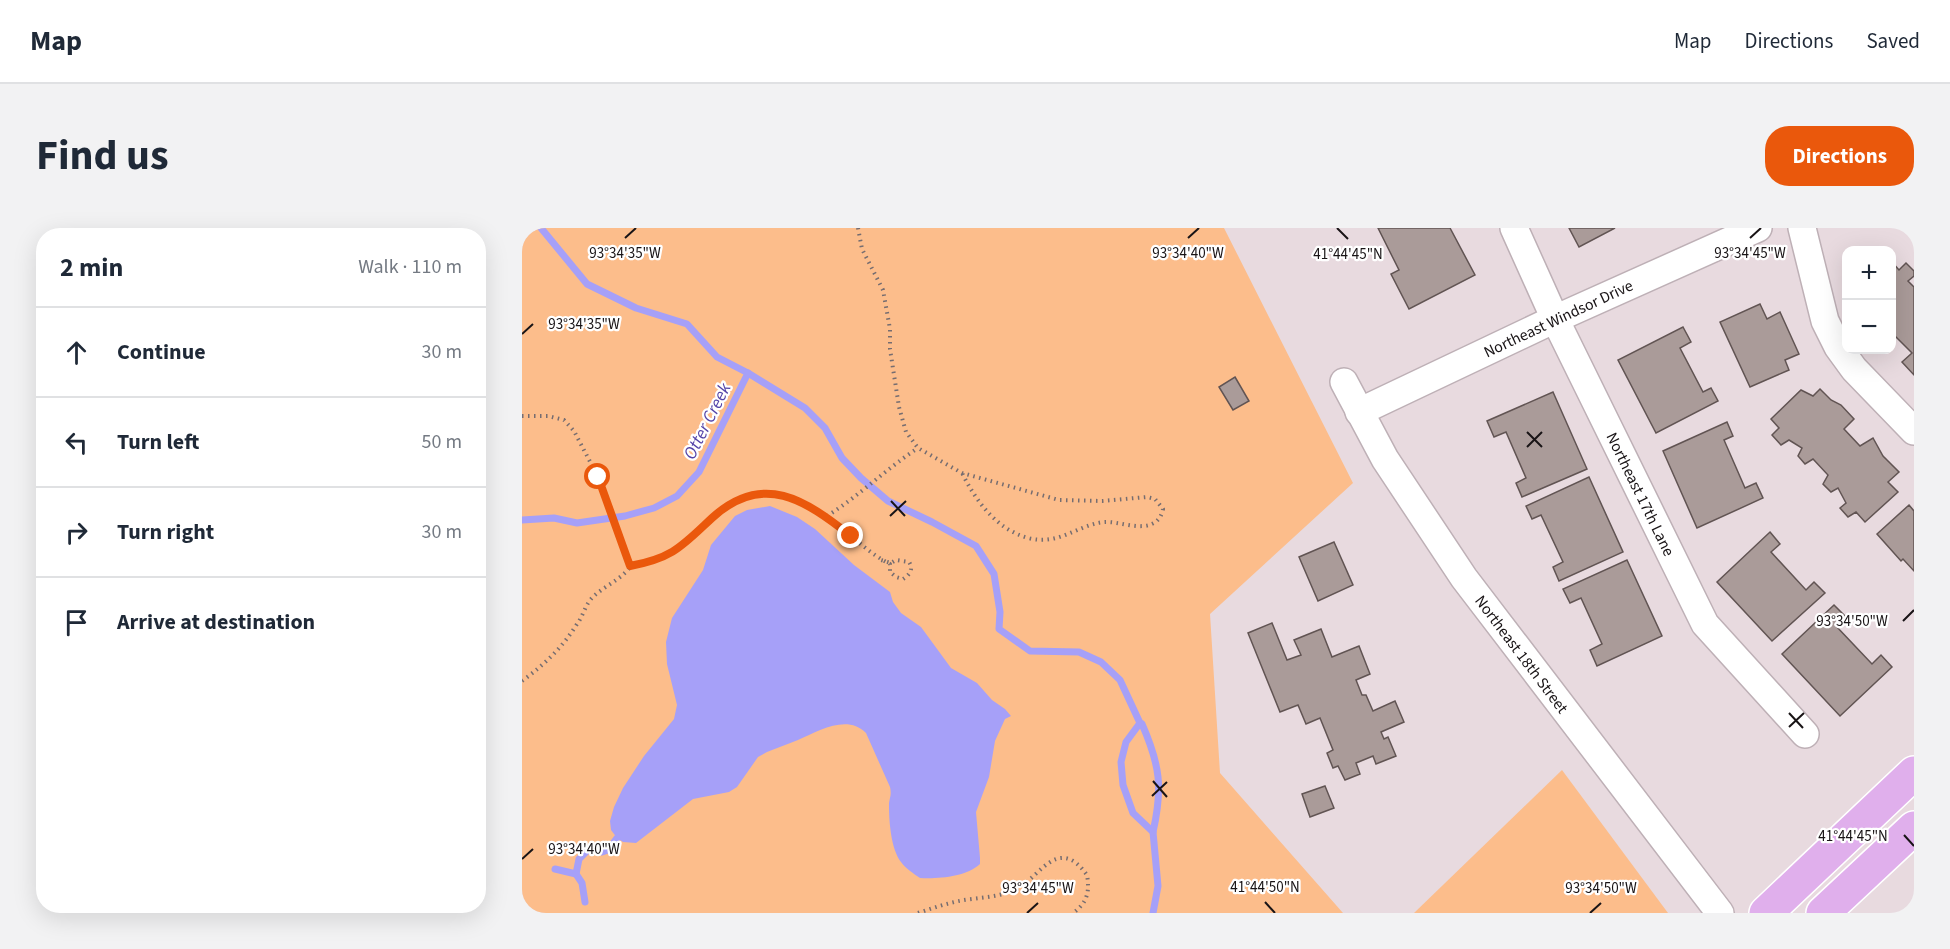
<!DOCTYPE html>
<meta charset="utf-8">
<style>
body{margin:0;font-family:"Source Sans 3",sans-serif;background:#f2f2f3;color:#1f2937}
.controls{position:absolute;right:18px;top:18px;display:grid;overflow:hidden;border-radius:12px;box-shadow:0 6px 24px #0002}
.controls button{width:54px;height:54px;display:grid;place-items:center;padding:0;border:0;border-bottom:2px solid #e0e1e3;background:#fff;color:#1f2937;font:30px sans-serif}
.stop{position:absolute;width:18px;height:18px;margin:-14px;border:4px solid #ea580c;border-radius:50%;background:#fff}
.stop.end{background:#ea580c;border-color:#fff;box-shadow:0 2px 6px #0008}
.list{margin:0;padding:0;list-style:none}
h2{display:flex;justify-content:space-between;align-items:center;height:78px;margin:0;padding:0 24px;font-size:26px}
h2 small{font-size:20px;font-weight:400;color:#747a83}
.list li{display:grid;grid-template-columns:39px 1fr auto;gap:18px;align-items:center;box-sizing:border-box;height:90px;padding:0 24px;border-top:2px solid #e0e1e3}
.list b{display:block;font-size:22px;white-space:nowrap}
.list em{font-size:20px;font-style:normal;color:#747a83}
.icon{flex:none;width:33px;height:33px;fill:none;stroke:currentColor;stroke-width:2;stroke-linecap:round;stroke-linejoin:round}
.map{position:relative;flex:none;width:1392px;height:685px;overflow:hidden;border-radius:24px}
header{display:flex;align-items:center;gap:36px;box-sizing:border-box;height:84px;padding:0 30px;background:#fff;border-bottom:2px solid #e0e1e3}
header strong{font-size:28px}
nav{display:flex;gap:33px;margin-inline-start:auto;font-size:21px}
.intro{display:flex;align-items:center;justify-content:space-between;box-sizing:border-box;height:144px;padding:0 36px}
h1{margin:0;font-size:42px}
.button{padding:15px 27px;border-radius:24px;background:#ea580c;color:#fff;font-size:21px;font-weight:700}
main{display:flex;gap:36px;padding:0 36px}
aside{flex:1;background:#fff;border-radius:24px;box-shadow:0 6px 24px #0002}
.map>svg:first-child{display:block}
.green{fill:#fcbd8b}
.water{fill:#a6a0f8}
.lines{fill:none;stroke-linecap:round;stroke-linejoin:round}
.stream{stroke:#a6a0f8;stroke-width:7}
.building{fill:#aa9b99;stroke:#615453;stroke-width:1.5}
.minor-casing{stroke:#beb0b6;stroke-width:30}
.major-casing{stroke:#fff;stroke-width:36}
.path{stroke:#766d70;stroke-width:4;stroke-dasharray:1.5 4.5;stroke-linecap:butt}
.minor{stroke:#fff;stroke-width:27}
.major{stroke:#e0afec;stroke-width:33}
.route{stroke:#ea580c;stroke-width:8}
.ticks{fill:none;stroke:#191416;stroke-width:2}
.labels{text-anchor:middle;stroke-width:4.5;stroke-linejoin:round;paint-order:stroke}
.street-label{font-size:16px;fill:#191416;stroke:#fff}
.water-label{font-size:18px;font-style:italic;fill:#5444a8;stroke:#fff}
.ticks-label{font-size:15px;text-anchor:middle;fill:#191416;stroke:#fff;stroke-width:4.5;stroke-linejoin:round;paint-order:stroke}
</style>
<header>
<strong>Map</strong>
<nav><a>Map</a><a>Directions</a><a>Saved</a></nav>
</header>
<div class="intro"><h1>Find us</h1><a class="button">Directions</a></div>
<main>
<aside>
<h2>2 min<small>Walk · 110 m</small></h2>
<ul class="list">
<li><svg class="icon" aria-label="ahead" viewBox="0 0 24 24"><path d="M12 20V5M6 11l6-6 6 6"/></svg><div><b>Continue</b></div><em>30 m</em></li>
<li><svg class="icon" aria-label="left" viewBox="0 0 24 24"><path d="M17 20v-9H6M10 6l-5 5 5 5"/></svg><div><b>Turn left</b></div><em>50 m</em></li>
<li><svg class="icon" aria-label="right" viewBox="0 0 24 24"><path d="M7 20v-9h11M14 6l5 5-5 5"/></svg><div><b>Turn right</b></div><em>30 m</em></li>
<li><svg class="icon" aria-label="arrive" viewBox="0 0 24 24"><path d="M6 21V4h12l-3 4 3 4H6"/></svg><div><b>Arrive at destination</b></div></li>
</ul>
</aside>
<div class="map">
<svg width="1392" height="685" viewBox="0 0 1392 685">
<rect width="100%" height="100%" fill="#e8dadf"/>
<g class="green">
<polygon points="0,0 702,0 831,255 688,386 698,545 821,685 0,685"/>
<polygon points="1040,542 1146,685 892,685"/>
</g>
<path class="water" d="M 248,278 L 275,289 L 293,301 L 332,337 L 368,364 L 371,374 L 379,385 L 399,399 L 429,440 L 455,455 L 470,472 L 483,481 L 489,488 L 483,491 L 473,513 L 467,549 L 454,584 L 458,630 L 458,636 C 444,649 416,651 398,650 C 391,645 384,641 379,634 C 369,621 367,594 367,577 C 367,570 370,568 368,559 L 344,505 C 325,486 297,503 276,512 C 266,516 255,520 245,524 L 236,529 L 215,559 L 207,564 L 171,571 L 114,615 L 101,614 L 95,610 L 89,602 L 88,593 L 92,579 L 101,560 L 122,528 L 152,491 L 155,477 L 145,436 L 144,414 L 150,390 L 181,342 L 189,317 L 213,288 L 225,282 Z"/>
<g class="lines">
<g class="stream">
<polyline points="19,0 65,56 114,80 165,96 195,129 226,145 283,180 303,200 320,230 339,250 366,273 410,294 454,318 472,346 478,384 477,401 508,423 557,424 579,434 598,452 618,495 604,514 599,534 601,557 611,585 631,604 636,658 631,685"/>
<polyline points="0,292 32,290 55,295 103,288 132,280 155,268 177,244 226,145"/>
<path d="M 620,496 C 638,537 641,560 631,604"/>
<polyline points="33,641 54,646"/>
<polyline points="63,674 60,655 54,646 57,631 69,619 80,624 86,622 95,610"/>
</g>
</g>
<g class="building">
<polygon points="856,0 928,0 953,47 887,81 869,46 877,42"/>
<polygon points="1047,0 1093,0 1057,19"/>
<polygon points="1370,34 1377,42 1384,35 1392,43 1392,48 1386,53 1392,59 1392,147 1380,134 1390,125 1372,107 1370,109"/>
<polygon points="1238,76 1245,91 1258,84 1277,126 1263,132 1267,142 1228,159 1198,94"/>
<polygon points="1161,99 1169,114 1158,120 1181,164 1189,160 1196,173 1134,205 1096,132"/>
<polygon points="713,149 727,173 711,182 697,159"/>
<polygon points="1298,161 1309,172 1319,177 1332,191 1322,201 1338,218 1351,210 1361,228 1377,244 1366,254 1376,264 1343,294 1334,284 1326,289 1318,280 1324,275 1316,260 1309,264 1301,256 1306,247 1291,231 1283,236 1276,228 1280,220 1267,212 1259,217 1250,207 1257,200 1249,191 1279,162 1291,168"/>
<polygon points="1031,164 1065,241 1000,269 994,255 1004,250 984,204 972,209 965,193"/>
<polygon points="1205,194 1211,208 1202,212 1223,260 1234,255 1241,270 1175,300 1141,223"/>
<polygon points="1067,249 1101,324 1037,353 1031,339 1041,334 1019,287 1010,291 1004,278"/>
<polygon points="1387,277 1392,283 1392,343 1381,331 1379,333 1355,306"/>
<polygon points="1248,304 1258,316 1249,324 1284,362 1292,354 1303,365 1250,413 1195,354"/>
<polygon points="812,314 831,357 796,373 777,329"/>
<polygon points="1105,332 1140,408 1075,438 1068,422 1080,416 1059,370 1048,375 1041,361"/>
<polygon points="1312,377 1324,389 1314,398 1350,436 1359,427 1370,439 1318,488 1260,426"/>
<polygon points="750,395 765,432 779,427 772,412 799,401 810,429 837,418 848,446 834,452 840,467 844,467 851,483 873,473 882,494 859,504 862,511 866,509 874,528 854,536 851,528 834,535 838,546 823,552 816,538 811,540 805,525 811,522 798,490 784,496 776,477 758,484 726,405"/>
<polygon points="803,558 812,580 788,589 780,566"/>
</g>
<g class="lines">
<g class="minor-casing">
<g id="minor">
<polyline points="992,0 1033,91 1183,396 1283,506"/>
<polyline points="1280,0 1303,93 1316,119 1332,141 1392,203"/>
<polyline points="822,154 863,231 942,350 1198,685"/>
<polyline points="837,184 1033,91 1236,0"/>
</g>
</g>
<g class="major-casing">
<g id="major">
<polyline points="1244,685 1392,545"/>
<polyline points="1301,685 1392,600"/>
</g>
</g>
<g class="path">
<path d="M 336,0 L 340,21 L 361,62 L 368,101 L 368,121 L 377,179 L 384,204 L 396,220 L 440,245 L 537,272 L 580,273 L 625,269 L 633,271 L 641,281 C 640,287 637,292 632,295 C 618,303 597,293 582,294 C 555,297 537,318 506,310 C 474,301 454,273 440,245"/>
<polyline points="0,188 26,188 42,192 52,203 76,249 109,338"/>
<path d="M 305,288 C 337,268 364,241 396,220"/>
<path d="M 0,453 C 23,436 40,420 55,396 C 61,388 63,378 69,371 C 81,358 98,353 109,338 C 124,335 138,332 152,323 C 191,300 214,248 269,270 C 281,275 296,282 306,289 C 327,304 344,324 368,336 L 368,344 L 374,349 L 381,351 C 387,347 392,342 387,334 L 374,332 L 369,335 L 359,332"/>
<path d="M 396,685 C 414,679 431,673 450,671 C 465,669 480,668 495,661 C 509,654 524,631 539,630 C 551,629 559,639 565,647 C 568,664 565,675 551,685"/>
</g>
<use href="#minor" class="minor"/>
<use href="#major" class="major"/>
</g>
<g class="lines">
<path class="route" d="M 76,249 L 108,338 C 151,330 160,318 190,290 C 241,243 283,272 329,308"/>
</g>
<path class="ticks" d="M 815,0 L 826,11M 103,10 L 114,0M 666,10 L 677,0M 1228,10 L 1239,0M 0,106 L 11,96M 1005,204 L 1020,219M 1005,219 L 1020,204M 369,273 L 383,288M 368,288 L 384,273M 1381,393 L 1392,382M 1267,485 L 1281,500M 1267,499 L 1282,485M 631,553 L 645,569M 630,568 L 645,554M 1382,607 L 1392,618M 0,631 L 11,621M 743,674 L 753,685M 505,685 L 516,675M 1068,685 L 1079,675"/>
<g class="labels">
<g class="street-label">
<text transform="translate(1036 90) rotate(-25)" y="6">Northeast Windsor Drive</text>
<text transform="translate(1119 266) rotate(64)" y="6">Northeast 17th Lane</text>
<text transform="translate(1000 426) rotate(53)" y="6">Northeast 18th Street</text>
</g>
<g class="water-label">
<text transform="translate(185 193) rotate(-63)" y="6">Otter Creek</text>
</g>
</g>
<g class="ticks-label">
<text x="103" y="30">93°34'35"W</text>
<text x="666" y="30">93°34'40"W</text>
<text x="1228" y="30">93°34'45"W</text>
<text x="826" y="31">41°44'45"N</text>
<text x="62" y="101">93°34'35"W</text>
<text x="1330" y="398">93°34'50"W</text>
<text x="1331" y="613">41°44'45"N</text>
<text x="62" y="626">93°34'40"W</text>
<text x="743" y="664">41°44'50"N</text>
<text x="516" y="665">93°34'45"W</text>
<text x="1079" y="665">93°34'50"W</text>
</g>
</svg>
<div class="controls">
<button>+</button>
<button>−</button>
</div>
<div class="stop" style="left:76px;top:249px"></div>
<div class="stop end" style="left:329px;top:308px"></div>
</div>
</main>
